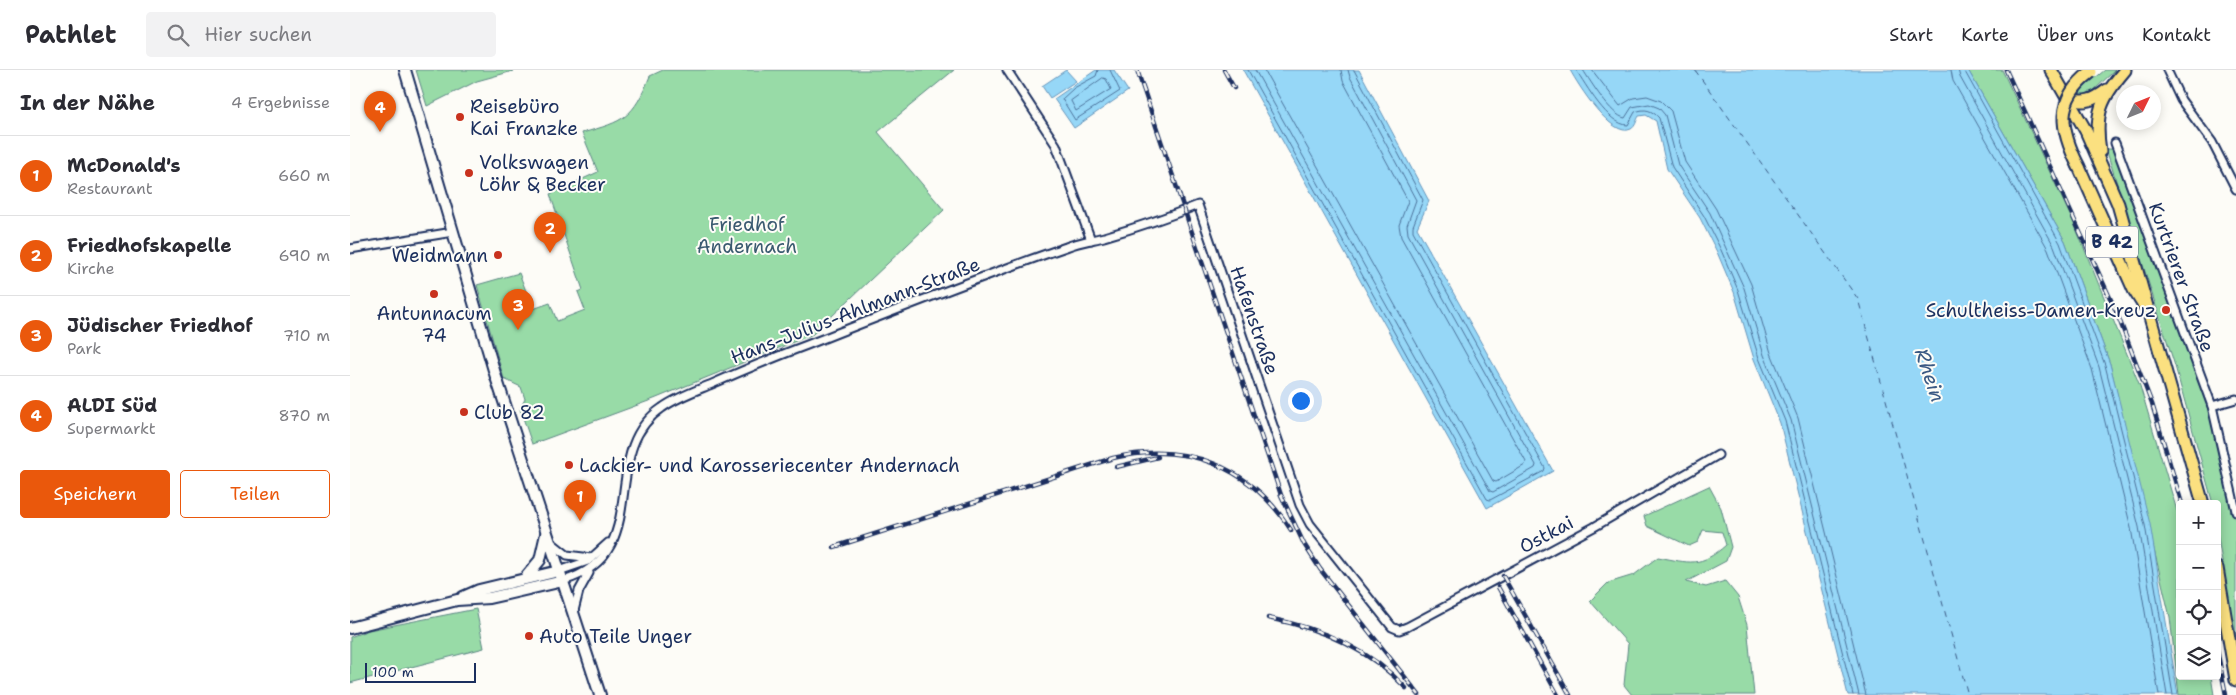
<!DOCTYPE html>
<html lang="de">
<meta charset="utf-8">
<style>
body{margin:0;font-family:"Shantell Sans",sans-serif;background:#f2f2f3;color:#2b2b33}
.controls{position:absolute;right:15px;bottom:15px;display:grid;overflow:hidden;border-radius:5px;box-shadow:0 2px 12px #0003}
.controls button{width:45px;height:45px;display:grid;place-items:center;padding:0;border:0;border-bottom:1px solid #e1e1e2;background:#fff;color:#2b2b33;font:25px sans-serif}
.compass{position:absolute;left:1766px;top:15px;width:45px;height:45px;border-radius:50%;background:#fff;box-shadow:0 2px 12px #0003;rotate:47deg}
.scale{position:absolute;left:15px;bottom:12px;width:111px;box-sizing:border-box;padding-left:5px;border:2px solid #1b2f5e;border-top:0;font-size:14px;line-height:18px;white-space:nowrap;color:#1b2f5e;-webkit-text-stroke:4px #fdfcf7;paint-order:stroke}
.you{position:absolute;left:950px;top:330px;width:18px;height:18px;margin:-12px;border:4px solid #fff;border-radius:50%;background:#1a73e8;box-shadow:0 0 0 8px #1a73e833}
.badge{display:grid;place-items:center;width:32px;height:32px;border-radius:50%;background:#ea580c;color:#fff;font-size:16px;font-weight:700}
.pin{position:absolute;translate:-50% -41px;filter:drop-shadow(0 1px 2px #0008)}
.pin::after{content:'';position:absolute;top:26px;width:18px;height:15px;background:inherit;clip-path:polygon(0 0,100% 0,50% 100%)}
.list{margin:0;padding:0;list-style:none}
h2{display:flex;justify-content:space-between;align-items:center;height:65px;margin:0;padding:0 20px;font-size:21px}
h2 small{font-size:16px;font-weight:400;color:#7c7c81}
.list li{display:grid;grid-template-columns:32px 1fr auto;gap:15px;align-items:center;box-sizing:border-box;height:80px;padding:0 20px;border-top:1px solid #e1e1e2}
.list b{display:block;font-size:19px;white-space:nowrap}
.list p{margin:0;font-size:16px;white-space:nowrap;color:#7c7c81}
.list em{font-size:16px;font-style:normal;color:#7c7c81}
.actions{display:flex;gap:10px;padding:15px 20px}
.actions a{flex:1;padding:11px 0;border:1px solid #ea580c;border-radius:5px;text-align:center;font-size:18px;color:#ea580c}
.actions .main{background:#ea580c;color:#fff}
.icon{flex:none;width:28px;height:28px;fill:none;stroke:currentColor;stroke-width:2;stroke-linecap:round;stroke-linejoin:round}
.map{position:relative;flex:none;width:1886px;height:625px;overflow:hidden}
header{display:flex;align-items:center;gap:30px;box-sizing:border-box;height:70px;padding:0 25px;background:#fff;border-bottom:1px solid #e1e1e2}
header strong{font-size:24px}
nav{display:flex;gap:28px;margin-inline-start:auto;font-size:18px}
.search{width:350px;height:45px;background:#f2f2f3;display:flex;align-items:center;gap:12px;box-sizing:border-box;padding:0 18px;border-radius:5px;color:#7c7c81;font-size:19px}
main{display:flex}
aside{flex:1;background:#fff}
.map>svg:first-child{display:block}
.green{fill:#98dba7;stroke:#5a8582}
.water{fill:#96d7f7;stroke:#6594ba}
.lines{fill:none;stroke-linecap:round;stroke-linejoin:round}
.shore{stroke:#4c729b;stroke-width:1}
.ferry{stroke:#3a5984;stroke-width:1;stroke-dasharray:6 5;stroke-linecap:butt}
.street-casing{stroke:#1b2f5e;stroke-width:11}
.secondary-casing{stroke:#1b2f5e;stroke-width:14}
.primary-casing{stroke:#1b2f5e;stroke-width:15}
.street{stroke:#fdfcf7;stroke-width:7}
.secondary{stroke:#fdfcf7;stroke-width:10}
.primary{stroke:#fbe080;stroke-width:11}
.rail-casing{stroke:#1b2f5e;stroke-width:4.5}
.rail{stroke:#fdfcf7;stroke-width:2.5;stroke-dasharray:8;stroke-linecap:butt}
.primary-bridge-casing{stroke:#1b2f5e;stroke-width:15;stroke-linecap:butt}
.primary-bridge{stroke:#fbe080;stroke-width:11}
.poi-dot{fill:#c8321e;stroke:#fdfcf7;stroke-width:2}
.labels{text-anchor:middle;stroke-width:4;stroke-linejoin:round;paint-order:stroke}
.shield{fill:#fdfcf7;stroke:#5f6c8c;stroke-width:1}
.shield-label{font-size:18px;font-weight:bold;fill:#1b2f5e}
.poi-label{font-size:19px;fill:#1b2f5e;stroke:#fdfcf7;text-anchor:start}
.park-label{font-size:19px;fill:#3a5a70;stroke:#fdfcf7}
.street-label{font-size:19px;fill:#1b2f5e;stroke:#fdfcf7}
.water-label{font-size:20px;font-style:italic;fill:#3a5984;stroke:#fdfcf7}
</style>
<header>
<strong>Pathlet</strong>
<div class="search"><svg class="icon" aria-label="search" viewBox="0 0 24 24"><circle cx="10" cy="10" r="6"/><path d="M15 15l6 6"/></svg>Hier suchen</div>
<nav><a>Start</a><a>Karte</a><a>Über uns</a><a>Kontakt</a></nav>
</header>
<main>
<aside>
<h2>In der Nähe<small>4 Ergebnisse</small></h2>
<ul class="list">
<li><span class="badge">1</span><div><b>McDonald's</b><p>Restaurant</p></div><em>660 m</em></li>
<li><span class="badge">2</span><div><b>Friedhofskapelle</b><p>Kirche</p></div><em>690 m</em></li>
<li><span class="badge">3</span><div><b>Jüdischer Friedhof</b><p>Park</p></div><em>710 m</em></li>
<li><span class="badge">4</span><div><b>ALDI Süd</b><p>Supermarkt</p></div><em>870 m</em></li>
</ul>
<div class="actions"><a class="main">Speichern</a><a>Teilen</a></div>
</aside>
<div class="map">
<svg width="1886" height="625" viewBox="0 0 1886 625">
<rect width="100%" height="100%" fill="#fdfcf7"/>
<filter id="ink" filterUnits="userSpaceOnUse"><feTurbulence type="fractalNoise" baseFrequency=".02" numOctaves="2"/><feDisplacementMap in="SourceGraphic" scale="10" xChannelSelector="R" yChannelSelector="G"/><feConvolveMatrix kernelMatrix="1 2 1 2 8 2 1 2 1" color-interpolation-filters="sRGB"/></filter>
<g filter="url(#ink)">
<g class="green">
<polygon points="66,0 162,0 163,1 127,11 77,36"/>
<path d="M 313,0 L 604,0 L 528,62 L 594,140 L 463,264 L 304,329 L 182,374 L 170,339 L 175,329 L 171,317 L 154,309 L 127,215 L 169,203 L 183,239 L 200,233 L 207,251 L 235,240 L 228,222 L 233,220 L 200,124 L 248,102 L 232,63 C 275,51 283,48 300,6 Z"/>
<polygon points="1618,0 1652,0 1655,6 1725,156 1790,316 1830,451 1830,606 1861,606 1864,625 1829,625 1820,547 1760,294 1715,171"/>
<polygon points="1755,0 1765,0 1741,23 1729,26 1733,18"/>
<polygon points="1756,79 1764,79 1860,339 1886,452 1886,578 1867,461 1867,434 1863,434 1825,296"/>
<path d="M 1359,416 L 1371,438 L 1381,477 L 1376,491 L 1336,512 L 1356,517 L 1375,511 L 1388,527 L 1397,555 L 1404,625 L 1282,625 L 1274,615 L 1278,574 L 1240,531 L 1258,513 L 1284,505 L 1308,487 C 1340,493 1350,498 1376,475 L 1372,462 L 1353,460 L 1348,472 L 1339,476 L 1297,456 L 1294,446 Z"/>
<polygon points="126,539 134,578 0,613 0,567 19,560"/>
</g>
<g class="water">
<polygon points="716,0 726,11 700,28 692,16"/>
<polygon points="746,0 764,0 778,21 724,58 704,29"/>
<polygon points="893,0 1009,0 1079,131 1067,158 1203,401 1137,438"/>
<path d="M 1220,0 L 1618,0 L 1715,171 L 1760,294 L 1800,454 L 1828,625 L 1498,625 L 1430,353 L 1404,289 L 1384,222 L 1367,182 L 1350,148 L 1317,99 L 1306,51 L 1296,45 L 1289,46 C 1286,51 1286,56 1281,59 C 1262,69 1228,15 1220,0 Z"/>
</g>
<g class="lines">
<g class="shore">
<polyline points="748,0 746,6 724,18 712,29 725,50 770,21 760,0"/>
<polyline points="898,0 1137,429 1140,430 1194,401 1195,398 1063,161 1063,156 1073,130 1004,0"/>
<polyline points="905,0 1140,421 1143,422 1185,398 1186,395 1058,164 1057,155 1066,130 1000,7 998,0"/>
<polyline points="914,0 1143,411 1146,412 1175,395 1176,392 1051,167 1049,155 1058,131 993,11 991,0"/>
<path d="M 1226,0 C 1236,15 1258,55 1278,55 L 1285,42 C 1295,38 1302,40 1309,48 L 1322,97 L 1354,146 L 1371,180 L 1388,220 L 1409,288 L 1435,351 L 1503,625"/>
<path d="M 1233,0 C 1241,12 1261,46 1275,48 L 1282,37 L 1299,34 L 1309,38 L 1315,45 L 1328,95 L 1360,143 L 1394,218 L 1414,285 L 1441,350 L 1509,625"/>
<polyline points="1242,0 1270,36 1283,28 1297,26 1311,31 1321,41 1335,92 1366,139 1401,214 1421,283 1448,348 1516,625"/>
<polyline points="1601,0 1603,11 1698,179 1742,299 1781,458 1809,625"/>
<polyline points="1608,0 1610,7 1704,176 1749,297 1789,457 1817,625"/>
<polyline points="1614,0 1710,173 1755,295 1795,455 1823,625"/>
<polygon points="753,8 756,9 761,19 726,41 721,31"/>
</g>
<polyline class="ferry" points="1345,0 1508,229 1618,625"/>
<g class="street-casing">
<g id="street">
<polyline points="657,0 706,75 741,170"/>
<polyline points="1817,0 1831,30 1862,72 1886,119"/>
<polyline points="1765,73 1862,336 1886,441"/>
<polyline points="0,179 103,162"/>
<polyline points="1862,336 1886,329"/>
<polyline points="202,473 217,485 241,488"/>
<polyline points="209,501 238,491 258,473"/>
<path d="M 213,511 C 307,483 245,383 312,338 C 327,327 345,321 362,314 C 394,300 425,287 457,275 C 543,241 629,207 716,177 C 729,172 742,170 754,167 C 785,158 818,147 848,135 L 950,435 L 960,454 L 1042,557 L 1049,560 L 1057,557 L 1244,457 L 1368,385"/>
<polyline points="224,541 229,521 239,503"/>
</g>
</g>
<g class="secondary-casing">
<g id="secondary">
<polyline points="55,0 146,307 250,625"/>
<polyline points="176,507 190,490 196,464"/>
<polyline points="113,527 129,520 209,501"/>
<polyline points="0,558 107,530 139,528 213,511"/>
</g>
</g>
<g class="primary-casing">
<g id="primary">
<polyline points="1701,0 1736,61 1768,134 1853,434"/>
<path d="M 1719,29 C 1734,34 1744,30 1757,20"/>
<path d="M 1750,81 C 1744,44 1751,28 1775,0"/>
<polyline points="1729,97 1784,220 1794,236"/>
<polyline points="1867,498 1886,610"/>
</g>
</g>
<use href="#street" class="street"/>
<use href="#secondary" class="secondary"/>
<use href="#primary" class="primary"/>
<g class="rail-casing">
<g id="rail">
<polyline points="787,0 931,425 954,474 970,499 1069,625"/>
<polyline points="874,0 884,18"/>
<polyline points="1656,0 1766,241 1802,334 1832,434"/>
<polyline points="766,397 808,387"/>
<path d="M 484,477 L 763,388 C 836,371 900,396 941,460"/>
<polyline points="1153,506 1220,625"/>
<polyline points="1148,517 1208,625"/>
<path d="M 918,548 C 971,558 1018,578 1056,618"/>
<polyline points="1867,580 1876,625"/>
</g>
</g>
<use href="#rail" class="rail"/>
<g class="primary-bridge-casing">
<path id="primary-bridge" d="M 1729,97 C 1710,60 1704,30 1741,2"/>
</g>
<use href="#primary-bridge" class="primary-bridge"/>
</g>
</g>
<g class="poi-dot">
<circle cx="110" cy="47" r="5"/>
<circle cx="119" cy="103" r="5"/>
<circle cx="148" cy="185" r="5"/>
<circle cx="84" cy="224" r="5"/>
<circle cx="1816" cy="240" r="5"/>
<circle cx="114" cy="342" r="5"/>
<circle cx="219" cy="395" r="5"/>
<circle cx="179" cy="566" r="5"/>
</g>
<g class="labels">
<rect class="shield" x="1736" y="156.5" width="52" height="31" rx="4"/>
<g class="shield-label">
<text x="1762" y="178">B 42</text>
</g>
<g class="poi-label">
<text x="120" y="43">Reisebüro<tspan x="120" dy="22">Kai Franzke</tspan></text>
<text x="129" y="99">Volkswagen<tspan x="129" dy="22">Löhr &amp; Becker</tspan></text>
<text x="138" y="192" text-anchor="end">Weidmann</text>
<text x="1806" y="247" text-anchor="end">Schultheiss-Damen-Kreuz</text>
<text x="84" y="250" text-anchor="middle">Antunnacum<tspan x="84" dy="22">74</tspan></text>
<text x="124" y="349">Club 82</text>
<text x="229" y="402">Lackier- und Karosseriecenter Andernach</text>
<text x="189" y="573">Auto Teile Unger</text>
</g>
<g class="park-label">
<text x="397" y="161">Friedhof<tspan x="397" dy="22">Andernach</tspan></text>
</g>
<g class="street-label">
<text transform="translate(1832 207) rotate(70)" y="7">Kurtrierer Straße</text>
<text transform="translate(505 240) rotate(-21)" y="7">Hans-Julius-Ahlmann-Straße</text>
<text transform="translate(905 250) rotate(71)" y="7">Hafenstraße</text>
<text transform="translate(1196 464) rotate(-28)" y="7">Ostkai</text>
</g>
<g class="water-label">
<text transform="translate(1580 305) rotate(71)" y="7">Rhein</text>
</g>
</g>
</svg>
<div class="controls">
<button>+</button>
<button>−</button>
<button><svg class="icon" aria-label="locate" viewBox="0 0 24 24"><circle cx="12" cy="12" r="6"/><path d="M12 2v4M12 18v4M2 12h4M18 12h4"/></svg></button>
<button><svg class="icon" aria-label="layers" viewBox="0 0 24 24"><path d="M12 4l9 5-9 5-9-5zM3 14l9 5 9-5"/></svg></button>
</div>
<svg class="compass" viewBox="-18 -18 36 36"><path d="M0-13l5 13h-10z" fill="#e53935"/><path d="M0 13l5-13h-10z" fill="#7c7c81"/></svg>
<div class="scale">100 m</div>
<div class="you"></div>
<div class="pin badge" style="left:230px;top:451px">1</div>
<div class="pin badge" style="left:200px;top:183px">2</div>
<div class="pin badge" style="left:168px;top:260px">3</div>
<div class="pin badge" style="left:30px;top:62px">4</div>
</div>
</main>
